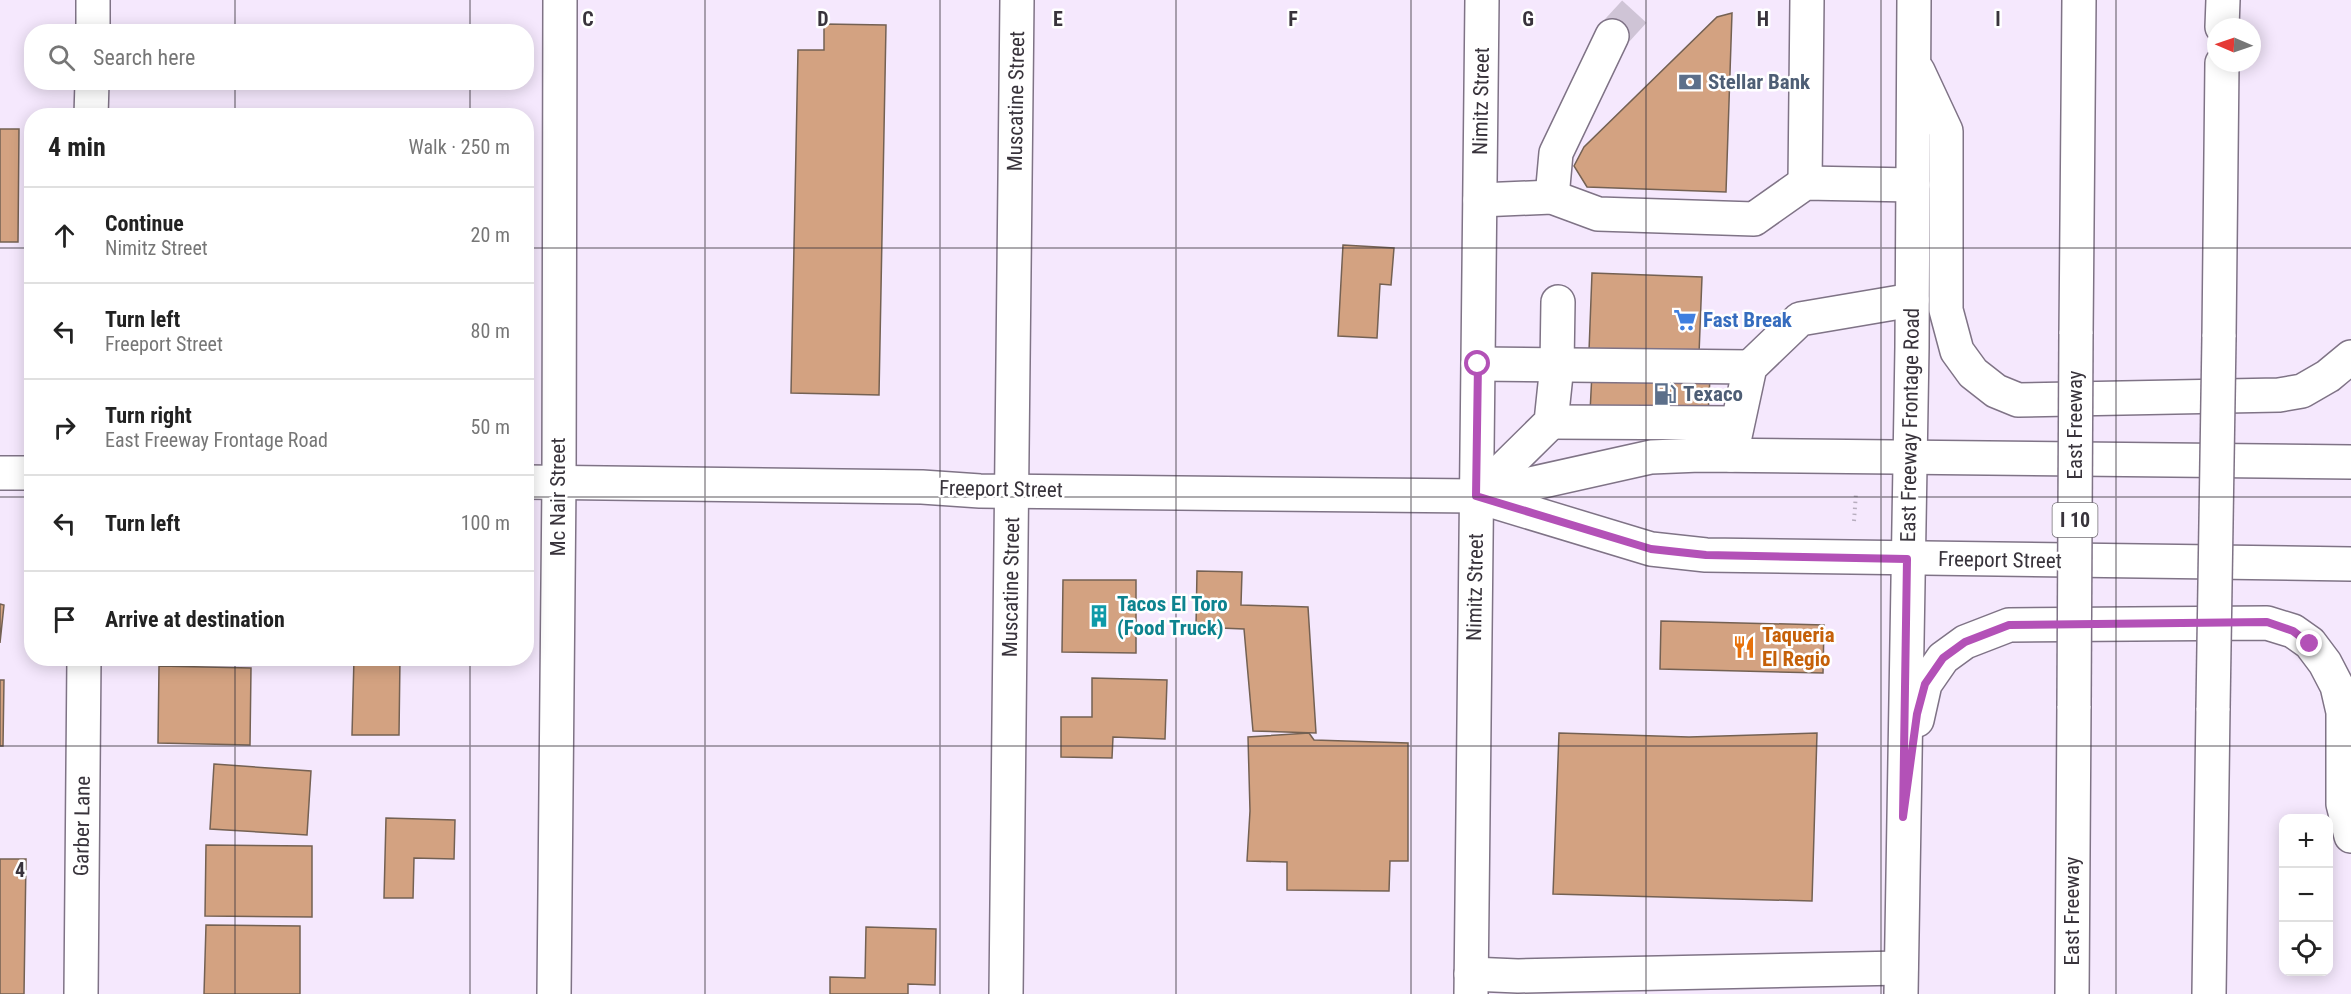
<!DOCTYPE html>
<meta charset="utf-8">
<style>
body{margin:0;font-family:"Roboto Condensed",sans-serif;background:#f6f6f6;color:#222}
.controls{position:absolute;right:18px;bottom:18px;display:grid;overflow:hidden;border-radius:12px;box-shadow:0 3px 15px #0003}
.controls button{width:54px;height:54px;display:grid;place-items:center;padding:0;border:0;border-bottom:2px solid #e0e0e0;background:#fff;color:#222;font:30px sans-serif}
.compass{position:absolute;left:2207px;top:18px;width:54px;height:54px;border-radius:50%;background:#fff;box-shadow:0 3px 15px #0003;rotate:272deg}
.stop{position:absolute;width:18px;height:18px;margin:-14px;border:4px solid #b351b7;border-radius:50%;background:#fff}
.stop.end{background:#b351b7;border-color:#fff;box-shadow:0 2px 6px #0008}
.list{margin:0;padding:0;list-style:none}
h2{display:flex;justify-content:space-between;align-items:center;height:78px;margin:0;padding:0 24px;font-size:26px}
h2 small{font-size:20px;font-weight:400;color:#767676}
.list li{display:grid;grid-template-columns:39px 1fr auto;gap:18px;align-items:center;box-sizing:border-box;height:96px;padding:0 24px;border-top:2px solid #e0e0e0}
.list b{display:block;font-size:22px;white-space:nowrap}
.list p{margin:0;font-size:20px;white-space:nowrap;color:#767676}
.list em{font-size:20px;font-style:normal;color:#767676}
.icon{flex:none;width:33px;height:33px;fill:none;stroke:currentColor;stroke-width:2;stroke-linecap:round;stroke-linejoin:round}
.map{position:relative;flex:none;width:2351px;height:994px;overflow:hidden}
.search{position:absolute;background:#fff;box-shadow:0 3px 15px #0003;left:24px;top:24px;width:510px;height:66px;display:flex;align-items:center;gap:15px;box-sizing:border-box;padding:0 21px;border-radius:24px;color:#767676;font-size:22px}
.panel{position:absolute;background:#fff;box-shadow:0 3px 15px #0003;left:24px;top:108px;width:510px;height:558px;border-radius:24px}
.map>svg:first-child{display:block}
.building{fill:#d3a281;stroke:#746153;stroke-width:1.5}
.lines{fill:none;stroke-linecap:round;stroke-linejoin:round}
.minor-tunnel{stroke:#cfc4d6;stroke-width:33;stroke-dasharray:33 16;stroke-linecap:butt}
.minor-casing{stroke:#7f7386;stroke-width:36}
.major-casing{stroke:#7f7386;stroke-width:36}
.highway-casing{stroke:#7f7386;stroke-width:36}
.path{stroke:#b7adbe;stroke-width:4;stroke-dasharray:1.5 4.5;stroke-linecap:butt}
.minor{stroke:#fff;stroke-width:33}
.major{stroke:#fff;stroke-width:33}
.highway{stroke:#fff;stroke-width:33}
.highway-bridge-casing{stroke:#7f7386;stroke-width:36;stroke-linecap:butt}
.highway-bridge{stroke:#fff;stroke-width:33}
.route{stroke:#b351b7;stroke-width:8}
.grid{fill:none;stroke:#38333b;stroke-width:1.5;stroke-opacity:0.55}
.labels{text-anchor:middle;stroke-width:5;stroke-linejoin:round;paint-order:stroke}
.shield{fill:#fff;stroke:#747076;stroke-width:1.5}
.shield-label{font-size:20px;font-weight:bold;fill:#38333b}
.service-label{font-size:21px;font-weight:bold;fill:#4e5e75;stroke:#fff;text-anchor:start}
.street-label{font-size:21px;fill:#38333b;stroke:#fff}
.shop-label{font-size:21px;font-weight:bold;fill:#366cbe;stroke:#fff;text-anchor:start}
.culture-label{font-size:21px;font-weight:bold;fill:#0d838f;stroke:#fff;text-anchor:start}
.food-label{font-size:21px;font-weight:bold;fill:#c56008;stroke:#fff;text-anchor:start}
.grid-label{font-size:20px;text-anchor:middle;font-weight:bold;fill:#38333b;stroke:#fff;stroke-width:5;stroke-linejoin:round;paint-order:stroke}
</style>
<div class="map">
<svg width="2351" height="994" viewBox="0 0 2351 994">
<rect width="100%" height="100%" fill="#f5e8fd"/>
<g class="building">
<polygon points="1732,13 1726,192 1587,187 1574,166 1584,147 1717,17"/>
<polygon points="824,24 886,25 879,395 791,393 798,50 824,50"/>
<polygon points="0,129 19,129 18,242 0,242"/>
<polygon points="1343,245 1394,248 1391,285 1380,284 1377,338 1338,336"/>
<polygon points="1592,273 1702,277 1699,354 1589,351"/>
<polygon points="1592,373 1710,377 1708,416 1590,412"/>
<polygon points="1197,571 1242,572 1241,605 1308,607 1316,733 1253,731 1244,629 1196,627"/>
<polygon points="1063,580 1136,580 1136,653 1062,652"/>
<polygon points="0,604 4,605 0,643"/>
<polygon points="1661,621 1824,625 1823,673 1660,669"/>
<polygon points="354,658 400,658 399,735 352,735"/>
<polygon points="159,666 251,668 250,745 158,743"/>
<polygon points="1092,678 1167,680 1165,739 1113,737 1112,758 1061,757 1061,717 1092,717"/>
<polygon points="0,680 4,680 3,746 0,746"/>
<polygon points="1309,733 1314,740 1408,743 1408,861 1390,861 1389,891 1287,890 1287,862 1247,861 1250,811 1248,737"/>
<polygon points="1559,733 1689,737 1817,733 1812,901 1553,894"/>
<polygon points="214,764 311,771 307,835 210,829"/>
<polygon points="386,818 455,820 454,859 414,858 413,898 384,898"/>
<polygon points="206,845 312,846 312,917 205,916"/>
<polygon points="0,859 26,859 24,994 0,994"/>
<polygon points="206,925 300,926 300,994 204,994"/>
<polygon points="866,927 936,929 935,985 908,984 908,994 830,994 830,977 865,978"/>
</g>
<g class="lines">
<polyline class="minor-tunnel" points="1612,36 1645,0"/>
<g class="minor-casing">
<g id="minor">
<polyline points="93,32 93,0"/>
<polyline points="91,116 92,82"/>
<polyline points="1805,183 1807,0"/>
<polyline points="1552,197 1556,153 1612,36"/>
<polyline points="1480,200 1552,197 1598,214 1754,219 1805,183 1913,185"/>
<polyline points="1478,364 1750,367"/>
<polyline points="1551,422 1737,423"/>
<polyline points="1731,455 1750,367 1800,319 1912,300"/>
<polyline points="1476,496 1551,422 1557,365 1558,302"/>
<polyline points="1471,974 1518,976 1901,968"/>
<polyline points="81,994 84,658"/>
<polyline points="554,994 559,482 560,0"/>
<polyline points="1006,994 1017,0"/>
<polyline points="1471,994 1482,0"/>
</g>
</g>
<g class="major-casing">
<g id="major">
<polyline points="1918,71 1946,131 1946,310 1957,351 1973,373 1996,391 2018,400 2279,395 2302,391 2328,376 2351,357"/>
<polyline points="0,473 32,473"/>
<polyline points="526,482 922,487 980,491 1476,496 1651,457 1700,455 2351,462"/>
<polyline points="1479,497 1651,549 1706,555 2351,564"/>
<polyline points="1917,720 1925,684 1943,658 1965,642 2009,625 2267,623 2293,631 2310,643 2325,663 2337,686 2343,712 2343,804 2351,836"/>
<polyline points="1901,994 1912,347 1914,0"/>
</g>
</g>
<g class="highway-casing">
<g id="highway">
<polyline points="2222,27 2223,0"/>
<polyline points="2076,334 2079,0"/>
<polyline points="2219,337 2222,63"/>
<polyline points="2072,994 2074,706"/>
<polyline points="2209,994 2213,708"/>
</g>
</g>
<polyline class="path" points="1854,521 1856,493"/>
<use href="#minor" class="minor"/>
<use href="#major" class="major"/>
<use href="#highway" class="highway"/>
<g class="highway-bridge-casing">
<g id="highway-bridge">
<polyline points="2074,706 2076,334"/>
<polyline points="2213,708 2219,337"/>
</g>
</g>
<use href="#highway-bridge" class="highway-bridge"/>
</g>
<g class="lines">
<polyline class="route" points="1478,364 1476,496 1651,549 1706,555 1907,559 1903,817 1917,714 1925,684 1943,658 1965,642 2009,625 2267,622 2293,631 2310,644"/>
</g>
<path class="grid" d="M 235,0 L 235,32M 470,0 L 470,32M 705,0 L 705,994M 940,0 L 940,994M 1176,0 L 1176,994M 1411,0 L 1411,994M 1646,0 L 1646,994M 1881,0 L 1881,994M 2116,0 L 2116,994M 235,82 L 235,116M 470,82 L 470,116M 0,248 L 32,248M 526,248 L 2351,248M 0,497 L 32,497M 526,497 L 2351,497M 235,658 L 235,994M 470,658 L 470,994M 0,746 L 2351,746"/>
<defs>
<g id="bank-bare" transform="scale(1.8)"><path d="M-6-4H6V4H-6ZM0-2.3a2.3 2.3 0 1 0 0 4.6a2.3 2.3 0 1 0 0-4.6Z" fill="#5c6f8a" stroke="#fff" stroke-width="2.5" paint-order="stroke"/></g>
<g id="supermarket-bare" transform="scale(1.8)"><path d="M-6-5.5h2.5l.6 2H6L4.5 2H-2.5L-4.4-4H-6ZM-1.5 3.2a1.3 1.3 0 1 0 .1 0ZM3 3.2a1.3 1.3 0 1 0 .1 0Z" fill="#3f7fe0" stroke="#fff" stroke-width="2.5" paint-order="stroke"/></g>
<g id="fuel-bare" transform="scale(1.8)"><path d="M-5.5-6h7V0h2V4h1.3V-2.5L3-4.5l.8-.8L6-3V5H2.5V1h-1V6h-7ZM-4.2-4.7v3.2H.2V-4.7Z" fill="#5c6f8a" stroke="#fff" stroke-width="2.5" paint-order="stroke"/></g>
<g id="building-bare" transform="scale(1.8)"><path d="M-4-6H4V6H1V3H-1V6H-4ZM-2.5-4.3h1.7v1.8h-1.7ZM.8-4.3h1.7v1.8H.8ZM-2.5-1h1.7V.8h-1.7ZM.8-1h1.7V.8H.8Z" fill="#0f9aa8" stroke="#fff" stroke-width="2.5" paint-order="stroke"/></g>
<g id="restaurant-bare" transform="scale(1.8)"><path d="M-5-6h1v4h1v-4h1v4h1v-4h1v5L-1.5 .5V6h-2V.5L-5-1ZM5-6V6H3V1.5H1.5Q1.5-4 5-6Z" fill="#e8710a" stroke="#fff" stroke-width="2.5" paint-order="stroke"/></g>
</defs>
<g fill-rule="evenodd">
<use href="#bank-bare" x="1690" y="82"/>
<use href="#supermarket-bare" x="1685" y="320"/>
<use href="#fuel-bare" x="1665" y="394"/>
<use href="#building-bare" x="1099" y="616"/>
<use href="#restaurant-bare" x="1744" y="647"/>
</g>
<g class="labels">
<rect class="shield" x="2052.5" y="503" width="45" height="34" rx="4.5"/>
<g class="shield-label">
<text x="2075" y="527">I 10</text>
</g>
<g class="service-label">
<text x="1708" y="89">Stellar Bank</text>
<text x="1683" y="401">Texaco</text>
</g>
<g class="street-label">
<text transform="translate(1016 101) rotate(-89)" y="7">Muscatine Street</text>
<text transform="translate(1481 101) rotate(-89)" y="7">Nimitz Street</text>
<text transform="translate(1910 425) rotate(-89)" y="7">East Freeway Frontage Road</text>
<text transform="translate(2075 425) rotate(-90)" y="7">East Freeway</text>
<text transform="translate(1001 489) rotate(1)" y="7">Freeport Street</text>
<text transform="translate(558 497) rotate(-90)" y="7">Mc Nair Street</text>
<text transform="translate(2000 560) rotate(1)" y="7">Freeport Street</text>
<text transform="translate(1011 587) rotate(-89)" y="7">Muscatine Street</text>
<text transform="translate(1475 587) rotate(-89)" y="7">Nimitz Street</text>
<text transform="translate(82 826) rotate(-89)" y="7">Garber Lane</text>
<text transform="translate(2072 911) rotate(-90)" y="7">East Freeway</text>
</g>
<g class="shop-label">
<text x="1703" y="327">Fast Break</text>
</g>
<g class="culture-label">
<text x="1117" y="611">Tacos El Toro<tspan x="1117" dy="24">(Food Truck)</tspan></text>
</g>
<g class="food-label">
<text x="1762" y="642">Taqueria<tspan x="1762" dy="24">El Regio</tspan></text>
</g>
</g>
<g class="grid-label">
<text x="588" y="26">C</text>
<text x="823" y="26">D</text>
<text x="1058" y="26">E</text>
<text x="1293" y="26">F</text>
<text x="1528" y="26">G</text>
<text x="1763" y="26">H</text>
<text x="1998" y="26">I</text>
<text x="20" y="877">4</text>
</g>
</svg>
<div class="controls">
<button>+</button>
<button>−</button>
<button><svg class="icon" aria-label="locate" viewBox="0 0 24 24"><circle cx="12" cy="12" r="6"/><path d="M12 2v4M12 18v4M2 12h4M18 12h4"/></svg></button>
</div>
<svg class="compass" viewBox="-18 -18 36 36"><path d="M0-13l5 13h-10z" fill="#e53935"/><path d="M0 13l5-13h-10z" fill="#767676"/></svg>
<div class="stop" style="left:1478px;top:364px"></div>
<div class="stop end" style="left:2310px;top:644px"></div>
<div class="search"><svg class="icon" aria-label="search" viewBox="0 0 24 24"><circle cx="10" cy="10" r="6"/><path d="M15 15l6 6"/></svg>Search here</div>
<section class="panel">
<h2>4 min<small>Walk · 250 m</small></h2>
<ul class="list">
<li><svg class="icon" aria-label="ahead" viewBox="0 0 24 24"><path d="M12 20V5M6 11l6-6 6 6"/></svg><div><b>Continue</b><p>Nimitz Street</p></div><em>20 m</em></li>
<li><svg class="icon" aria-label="left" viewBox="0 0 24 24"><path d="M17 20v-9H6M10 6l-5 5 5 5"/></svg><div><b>Turn left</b><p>Freeport Street</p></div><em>80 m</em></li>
<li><svg class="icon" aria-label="right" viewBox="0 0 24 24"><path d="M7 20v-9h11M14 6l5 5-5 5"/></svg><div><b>Turn right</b><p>East Freeway Frontage Road</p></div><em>50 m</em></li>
<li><svg class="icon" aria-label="left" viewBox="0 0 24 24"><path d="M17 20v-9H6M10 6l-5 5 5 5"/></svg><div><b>Turn left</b></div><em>100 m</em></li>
<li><svg class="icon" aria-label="arrive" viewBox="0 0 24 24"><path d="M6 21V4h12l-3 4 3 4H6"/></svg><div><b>Arrive at destination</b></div></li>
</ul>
</section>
</div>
